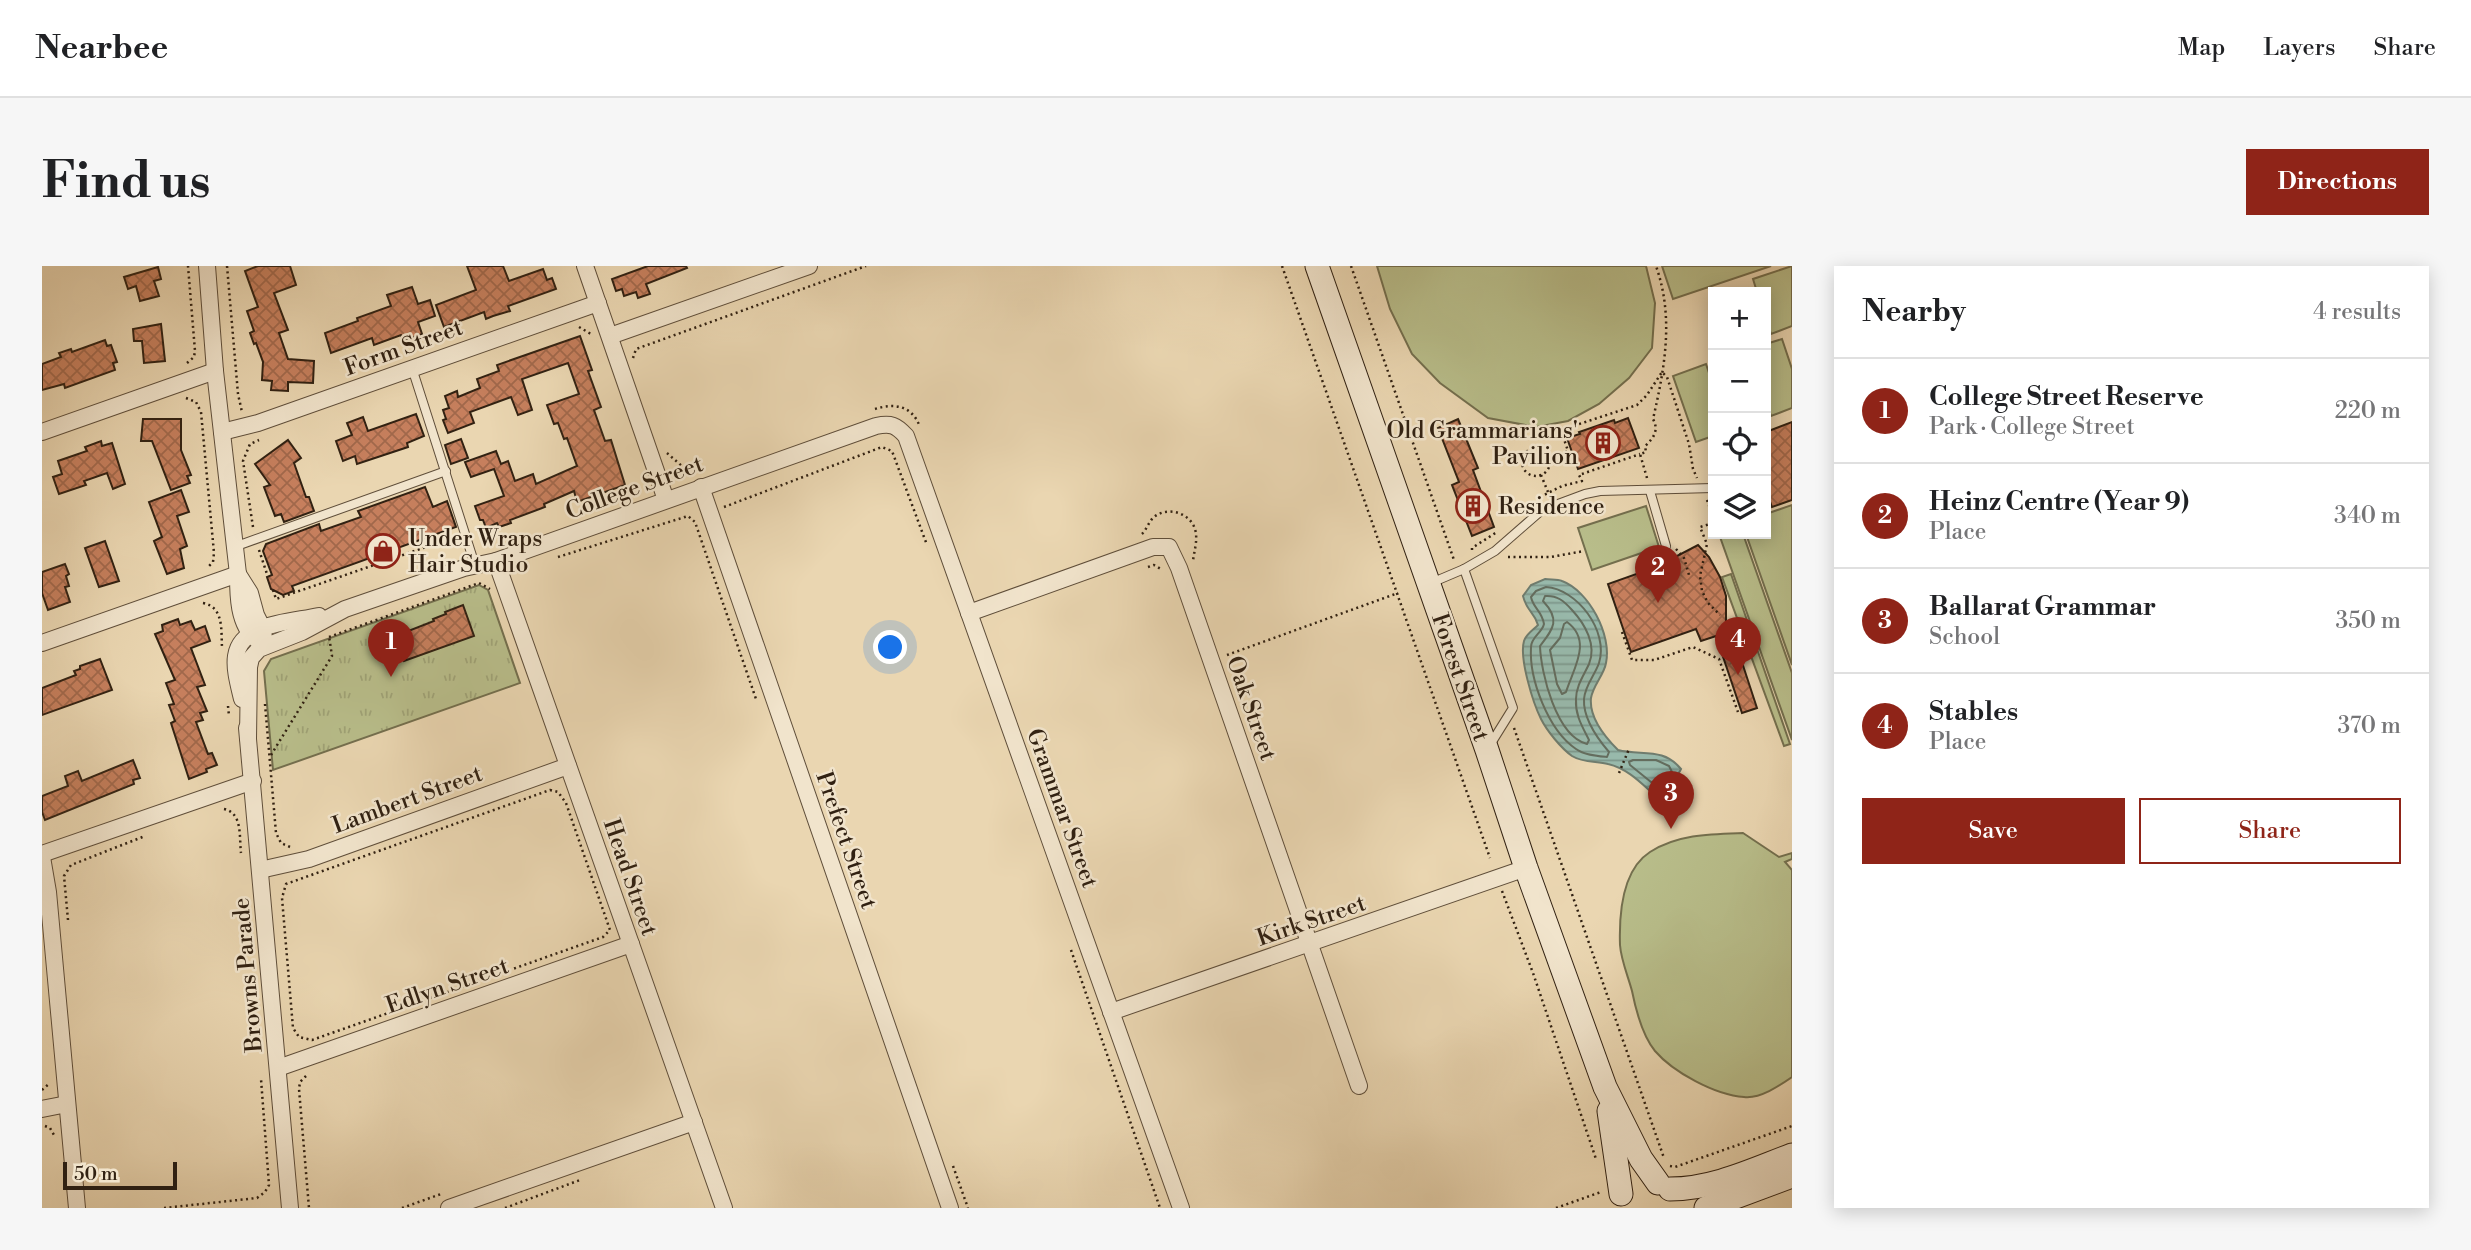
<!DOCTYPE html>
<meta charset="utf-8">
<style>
body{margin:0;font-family:"Libre Bodoni",serif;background:#f6f6f6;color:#202124}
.controls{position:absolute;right:21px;top:21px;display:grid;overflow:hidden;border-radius:0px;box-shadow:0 4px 18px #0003}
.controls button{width:63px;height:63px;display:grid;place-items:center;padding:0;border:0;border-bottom:2px solid #e0e0e0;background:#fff;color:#202124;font:35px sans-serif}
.scale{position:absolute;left:21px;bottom:18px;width:114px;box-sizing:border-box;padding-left:7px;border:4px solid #312112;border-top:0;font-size:19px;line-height:24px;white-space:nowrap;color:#312112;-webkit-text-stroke:5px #f1e4cc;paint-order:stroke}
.you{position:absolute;left:849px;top:382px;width:24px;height:24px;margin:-18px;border:5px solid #fff;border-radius:50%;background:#1a73e8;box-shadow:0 0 0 10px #1a73e833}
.badge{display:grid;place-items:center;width:46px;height:46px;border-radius:50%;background:#8f2418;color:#fff;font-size:23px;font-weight:700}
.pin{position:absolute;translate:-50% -58px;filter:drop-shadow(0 2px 4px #0008)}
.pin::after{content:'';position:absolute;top:37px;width:24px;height:21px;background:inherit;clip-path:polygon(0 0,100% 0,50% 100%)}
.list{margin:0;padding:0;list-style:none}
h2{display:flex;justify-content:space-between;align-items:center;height:91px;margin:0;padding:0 28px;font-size:30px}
h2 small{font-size:23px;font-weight:400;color:#757577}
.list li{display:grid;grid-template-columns:46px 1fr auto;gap:21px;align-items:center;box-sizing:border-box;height:105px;padding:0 28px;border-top:2px solid #e0e0e0}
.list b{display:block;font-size:26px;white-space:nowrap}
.list p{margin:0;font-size:23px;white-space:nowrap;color:#757577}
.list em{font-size:23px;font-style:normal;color:#757577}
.actions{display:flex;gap:14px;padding:21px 28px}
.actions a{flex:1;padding:16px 0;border:2px solid #8f2418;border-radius:0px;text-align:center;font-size:24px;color:#8f2418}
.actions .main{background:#8f2418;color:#fff}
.icon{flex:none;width:38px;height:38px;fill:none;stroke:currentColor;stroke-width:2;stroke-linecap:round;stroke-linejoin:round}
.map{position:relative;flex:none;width:1750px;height:942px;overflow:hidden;border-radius:0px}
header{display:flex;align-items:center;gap:42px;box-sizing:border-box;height:98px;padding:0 35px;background:#fff;border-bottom:2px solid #e0e0e0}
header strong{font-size:33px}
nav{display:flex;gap:38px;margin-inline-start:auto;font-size:24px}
.intro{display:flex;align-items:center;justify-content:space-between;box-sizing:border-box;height:168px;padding:0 42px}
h1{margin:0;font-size:49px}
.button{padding:18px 32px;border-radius:0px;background:#8f2418;color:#fff;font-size:24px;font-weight:700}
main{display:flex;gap:42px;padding:0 42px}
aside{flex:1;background:#fff;border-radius:0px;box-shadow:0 4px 18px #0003}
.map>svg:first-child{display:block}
.park{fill:url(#park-tufts);stroke:#746f4e;stroke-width:2}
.pitch{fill:#b8bd8a;stroke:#746f4e;stroke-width:2}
.water{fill:url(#water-rules);stroke:#6f7c6e;stroke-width:2}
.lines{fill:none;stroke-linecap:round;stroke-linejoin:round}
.shore{stroke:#646d5e;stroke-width:2}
.building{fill:url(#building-cross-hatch);stroke:#312112;stroke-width:2}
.lane-casing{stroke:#5f4e3a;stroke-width:10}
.street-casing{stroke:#5f4e3a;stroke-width:18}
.secondary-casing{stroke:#312112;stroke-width:25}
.path{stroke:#312112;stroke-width:2.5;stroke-dasharray:2 3.5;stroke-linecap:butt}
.lane{stroke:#f1e4cc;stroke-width:8}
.street{stroke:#f1e4cc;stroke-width:16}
.secondary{stroke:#f1e4cc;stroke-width:23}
.labels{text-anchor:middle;stroke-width:5;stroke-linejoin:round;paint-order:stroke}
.street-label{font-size:23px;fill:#312112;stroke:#f1e4cc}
.poi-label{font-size:23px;fill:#312112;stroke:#f1e4cc;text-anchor:start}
</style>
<header>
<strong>Nearbee</strong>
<nav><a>Map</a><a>Layers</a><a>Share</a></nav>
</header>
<div class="intro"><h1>Find us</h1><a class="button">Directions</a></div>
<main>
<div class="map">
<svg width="1750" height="942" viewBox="0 0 1750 942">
<defs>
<pattern id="park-tufts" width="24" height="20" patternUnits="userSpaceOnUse" patternTransform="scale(1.75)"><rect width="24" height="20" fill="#b8bd8a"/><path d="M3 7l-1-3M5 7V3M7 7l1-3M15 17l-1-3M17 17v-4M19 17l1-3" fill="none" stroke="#9fa276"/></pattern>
<pattern id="water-rules" width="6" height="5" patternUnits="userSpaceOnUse" patternTransform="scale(1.75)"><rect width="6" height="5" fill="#98b9ab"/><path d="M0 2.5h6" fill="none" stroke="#7d968a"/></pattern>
<pattern id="building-cross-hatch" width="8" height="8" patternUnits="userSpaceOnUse" patternTransform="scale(1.75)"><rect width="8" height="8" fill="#c67f5d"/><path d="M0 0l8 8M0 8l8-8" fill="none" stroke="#a1684b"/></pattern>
</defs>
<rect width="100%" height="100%" fill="#ead6b1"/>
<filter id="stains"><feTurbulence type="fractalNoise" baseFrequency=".00286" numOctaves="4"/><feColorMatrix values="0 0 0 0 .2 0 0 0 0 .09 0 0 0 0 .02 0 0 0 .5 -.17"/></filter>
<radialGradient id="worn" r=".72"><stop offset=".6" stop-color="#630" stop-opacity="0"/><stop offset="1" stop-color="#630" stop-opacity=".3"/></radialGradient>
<polygon class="park" points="437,319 446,324 478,417 231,504 222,405 229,393"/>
<g class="pitch">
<polygon points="1335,0 1604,0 1613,37 1610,82 1587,112 1557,138 1526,155 1494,161 1446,152 1398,117 1370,88 1348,43"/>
<polygon points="1620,0 1729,0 1631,33"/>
<polygon points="1750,0 1750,60 1729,68 1724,52 1724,26 1715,26 1711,13"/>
<polygon points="1740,73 1750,103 1750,142 1729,150 1724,134 1724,78"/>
<polygon points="1664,98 1671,119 1671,170 1654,176 1631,110"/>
<polygon points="1750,239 1750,399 1704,268 1724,268 1724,248"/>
<polygon points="1604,240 1617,281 1550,304 1536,262"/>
<polygon points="1677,268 1701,268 1750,407 1750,474"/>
<polygon points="1689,308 1748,478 1742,480 1680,311"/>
<path d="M 1701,567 L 1737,591 L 1750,587 L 1750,593 L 1743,596 L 1750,604 L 1750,811 C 1737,820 1718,833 1702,831 C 1673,829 1631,806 1613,785 C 1600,769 1594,745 1590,725 C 1586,710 1579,694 1578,679 C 1577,648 1580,604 1608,586 C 1636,568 1670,568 1701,567 Z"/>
</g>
<path class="water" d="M 1503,313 C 1508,314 1515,313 1520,315 C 1547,325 1570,369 1564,397 C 1562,409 1551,419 1549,432 C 1547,451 1563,471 1576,484 C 1600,490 1621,481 1639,503 C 1632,518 1622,522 1607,524 C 1595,513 1583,502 1566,498 C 1555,495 1541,497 1530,490 C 1519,482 1505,465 1499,453 C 1491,437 1477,392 1482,375 C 1484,368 1491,364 1496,359 C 1492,345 1485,346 1481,330 L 1489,319 Z"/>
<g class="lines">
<g class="shore">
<path d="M 1504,321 C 1535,323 1567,365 1557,397 C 1553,409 1543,419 1542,433 C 1541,452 1555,472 1567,486 L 1565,491 C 1555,490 1542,489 1534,483 C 1506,464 1487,413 1489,381 C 1489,371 1500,367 1502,358 C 1500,345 1491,342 1489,331 L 1494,325 Z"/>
<path d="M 1503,330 C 1515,329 1522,335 1530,344 C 1543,358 1555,379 1547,398 C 1542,409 1534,420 1534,433 C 1533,449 1540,460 1547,474 L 1545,478 C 1514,470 1499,407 1498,380 C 1511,363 1519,354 1501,335 Z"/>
<path d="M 1525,356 C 1551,375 1531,403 1524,426 L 1520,428 L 1515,418 L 1508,384 L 1518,372 L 1522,358 Z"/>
<polygon points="1591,494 1614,494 1627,500 1630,506 1619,515 1609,516 1588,499 1587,496"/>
</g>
</g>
<g class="building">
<polygon points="216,0 248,0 254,19 232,27 246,64 237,67 246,93 272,95 271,117 246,116 246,125 229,124 230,115 220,114 221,96 214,77 212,78 208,67 212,65 205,45 216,41 203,5"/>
<polygon points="425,0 461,0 467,15 501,3 505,14 510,12 514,23 466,40 468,45 451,50 444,53 442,46 402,61 394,39 434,24"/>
<polygon points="606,0 644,0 645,2 604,18 608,28 596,32 594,26 582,30 580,23 574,25 570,13"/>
<polygon points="116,1 119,13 112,15 117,30 98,35 94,20 86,23 82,11"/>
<polygon points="370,21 376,38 388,34 393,50 376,56 380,68 361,75 359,69 332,79 330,72 289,87 283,67 316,55 315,52 349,40 345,29"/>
<polygon points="119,58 123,95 102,97 100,75 92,75 91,63"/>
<polygon points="538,70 550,104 546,105 559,141 552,144 563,175 569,174 583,219 535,236 532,225 502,238 503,241 468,254 469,257 457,261 455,257 444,262 441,254 438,254 433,240 462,230 452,203 429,211 423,196 454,185 459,198 466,195 473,215 491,208 494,218 535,200 525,172 522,173 516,157 512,158 505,139 537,128 526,97 480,113 490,144 476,149 469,131 428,146 432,157 406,167 401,154 404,153 401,144 407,142 403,130 415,125 416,131 438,122 435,113 457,105 455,99"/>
<polygon points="63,74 65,80 69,79 75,96 71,97 73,104 23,122 22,118 0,124 0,98 19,91 17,87 29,83 30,86"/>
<polygon points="374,148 382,170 365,177 366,181 315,198 313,190 301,195 294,175 310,169 305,157 321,151 326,165"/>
<polygon points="1586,152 1597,182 1536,203 1525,172 1538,168 1537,166 1572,154 1573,157"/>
<polygon points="101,153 139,153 139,184 149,209 145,210 148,217 129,224 110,175 99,175"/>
<polygon points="1416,153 1436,202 1431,204 1452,261 1430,270 1410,219 1417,216 1396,162"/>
<polygon points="1750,156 1750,234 1730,241 1724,225 1724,166"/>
<polygon points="419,173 426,192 409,198 403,179"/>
<polygon points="246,174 259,192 252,197 264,231 267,231 272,245 242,256 239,248 233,250 222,221 228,219 213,198"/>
<polygon points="59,175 60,180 70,177 83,218 71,223 65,207 42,215 44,219 17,228 11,211 20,208 16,195 45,185 43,181"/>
<polygon points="383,221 391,241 405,235 414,261 250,320 252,325 241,329 229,323 225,311 230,309 221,285 224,278 277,258 279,265 319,251 316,245"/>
<polygon points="139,224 147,246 135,250 145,280 138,283 142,302 125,308 112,275 120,271 107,236"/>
<polygon points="63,275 77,315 57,321 43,282"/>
<polygon points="1656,279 1667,291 1678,311 1684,330 1684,357 1691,355 1696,371 1692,372 1715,442 1700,447 1674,370 1659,375 1654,363 1589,386 1566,318 1634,294 1633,291"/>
<polygon points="23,298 27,308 24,310 27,320 23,321 28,336 6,344 0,327 0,306"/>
<polygon points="421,339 432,370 362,395 357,383 366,380 361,367 392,355 391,353 404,348 403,346"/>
<polygon points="136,353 138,359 149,355 153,364 163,360 168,375 149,382 163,419 155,421 165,445 158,447 161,454 154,456 166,488 170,487 175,499 164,503 165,506 147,513 129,457 133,455 127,439 132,438 124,417 133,414 113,368 121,365 120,359"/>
<polygon points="58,393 70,424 0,449 0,422 34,409 32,405 38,403 38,400"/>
<polygon points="91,494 98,512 91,514 92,518 3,554 0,546 0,530 26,520 23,510 36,505 40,515"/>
</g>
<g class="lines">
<g class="lane-casing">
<g id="lane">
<polyline points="370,102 433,299"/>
<polyline points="1608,225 1624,280"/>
<polyline points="192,281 404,205"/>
<polyline points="1422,303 1471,442 1448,479"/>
<polyline points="1389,317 1422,303 1453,285 1500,244 1543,228 1558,225 1671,222"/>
</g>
</g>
<g class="street-casing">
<g id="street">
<path d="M 165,0 L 173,105 L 196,308 C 196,329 196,358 214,373"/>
<polyline points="543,0 624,234"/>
<polyline points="568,70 767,0"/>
<polyline points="0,166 173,105"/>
<polyline points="180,166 216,157 556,37"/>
<polyline points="659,221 908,942"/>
<polyline points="454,295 682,942"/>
<polyline points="196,308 208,327 214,349 221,363 222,373"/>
<polyline points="927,347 1111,281 1127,281 1137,302 1317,820"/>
<polyline points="0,377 196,308"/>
<path d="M 200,433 C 197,420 192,403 194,390 C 199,356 252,356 277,350"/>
<polyline points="205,462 248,942"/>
<path d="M 206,472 L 207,401 L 209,392 L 217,383 L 260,366 L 303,343 L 422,302 L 454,295 L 834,160 C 849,157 854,159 864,170 L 1139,942"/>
<polyline points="0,588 211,515"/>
<polyline points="0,591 6,626 35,942"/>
<polyline points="218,604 267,593 526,500"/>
<polyline points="1069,746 1484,602"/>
<polyline points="236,802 589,678"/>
<polyline points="0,843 25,838"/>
<polyline points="407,942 652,856"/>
</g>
</g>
<g class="secondary-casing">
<g id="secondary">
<polyline points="1275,0 1445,484 1484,602 1563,821 1599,893 1616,917"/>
<polyline points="1567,845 1579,928"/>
<path d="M 1628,923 C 1671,923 1710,904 1750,889"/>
<polyline points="1664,942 1750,910"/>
</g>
</g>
<g class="path">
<polyline points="185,0 196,128 200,146"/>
<polyline points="1240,0 1448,592"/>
<polyline points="1309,0 1412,294"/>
<polyline points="537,61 549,68"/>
<polyline points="591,92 594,83 824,0"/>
<polyline points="145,97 152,91 153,85 146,0"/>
<polyline points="144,132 154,136 159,146 172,287 171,296 165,302"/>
<path d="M 833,143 C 852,137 870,139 878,161"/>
<circle cx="1494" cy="196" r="14"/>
<polyline points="625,187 649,208"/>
<polyline points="1508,192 1526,185 1519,164 1595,139 1605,129 1620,106 1625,111 1647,178 1651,203 1655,212"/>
<polyline points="1499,209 1506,226"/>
<path d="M 1605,212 L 1598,188 L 1604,186 L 1603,180 C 1612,172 1617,164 1611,153 C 1623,101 1632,51 1614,0"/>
<polyline points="1498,231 1520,220 1540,215 1537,209 1598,188"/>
<polyline points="1665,234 1671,251"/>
<polyline points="682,241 840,181 850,185 885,279"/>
<polyline points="1671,257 1658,261 1665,278 1658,310 1660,325 1666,337 1678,349"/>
<polyline points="211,261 201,195 208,178 217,174"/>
<path d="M 1100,268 C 1105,263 1107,255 1112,251 C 1127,239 1152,248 1154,268 C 1155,277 1152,286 1151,295"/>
<polyline points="1634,283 1642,292 1647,309"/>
<polyline points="217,284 226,311"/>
<polyline points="1430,284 1430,282 1455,266"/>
<polyline points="516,291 646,250 653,256 714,433"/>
<polyline points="1466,291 1509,291 1542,285"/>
<polyline points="1106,301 1112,299 1119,303"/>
<polyline points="231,324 234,333 407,273"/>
<path d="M 161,337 C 182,341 179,364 180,381"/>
<polyline points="1580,366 1590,394 1612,394 1651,381 1677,393 1696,446"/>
<polyline points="287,371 437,317 448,323"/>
<polyline points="1185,389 1356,327"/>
<polyline points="223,438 234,567 239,577 248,581"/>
<polyline points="186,440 187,450"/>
<polyline points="1472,462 1622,892"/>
<polyline points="229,489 290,390 287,370"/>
<polyline points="1577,507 1587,483"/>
<polygon points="508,524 516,526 524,537 568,664 561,671 270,774 257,771 251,762 240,632 244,618"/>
<path d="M 182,543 C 201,547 197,571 199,587"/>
<polyline points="1460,625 1491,707 1554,893"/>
<polyline points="26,654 22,610 29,599 103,570"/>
<polyline points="1029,684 1118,942"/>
<polyline points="264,810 258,816 257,823 267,942"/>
<polyline points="0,824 8,817"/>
<polyline points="3,860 8,862 12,869"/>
<polyline points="911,900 926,942"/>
<polyline points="1628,900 1633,901 1750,860"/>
<polyline points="122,942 215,932 223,926 227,919 219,813"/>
<polyline points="360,942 399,928"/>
<polyline points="463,942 538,914"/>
<polyline points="1514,942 1559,926"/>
</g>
<use href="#lane" class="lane"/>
<use href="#street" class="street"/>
<use href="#secondary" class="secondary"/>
</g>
<defs>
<g id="building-ring" transform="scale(1.75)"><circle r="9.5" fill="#f1e4cc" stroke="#8f2418" stroke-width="1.5"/><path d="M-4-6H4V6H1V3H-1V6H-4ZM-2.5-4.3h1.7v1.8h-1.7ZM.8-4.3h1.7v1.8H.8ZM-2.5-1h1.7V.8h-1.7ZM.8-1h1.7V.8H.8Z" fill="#8f2418"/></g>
<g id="shop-ring" transform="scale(1.75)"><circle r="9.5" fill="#f1e4cc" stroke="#8f2418" stroke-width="1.5"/><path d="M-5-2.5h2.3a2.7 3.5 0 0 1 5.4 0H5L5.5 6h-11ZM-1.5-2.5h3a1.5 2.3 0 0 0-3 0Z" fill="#8f2418"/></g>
</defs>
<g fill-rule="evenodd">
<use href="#building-ring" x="1561" y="177"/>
<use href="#building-ring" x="1431" y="240"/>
<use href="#shop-ring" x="341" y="285"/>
</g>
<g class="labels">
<g class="street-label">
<text transform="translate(361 81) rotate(-20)" y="8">Form Street</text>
<text transform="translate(592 221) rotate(-20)" y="8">College Street</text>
<text transform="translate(1419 411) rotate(71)" y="8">Forest Street</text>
<text transform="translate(1210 442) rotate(71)" y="8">Oak Street</text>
<text transform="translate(365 533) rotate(-20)" y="8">Lambert Street</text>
<text transform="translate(1021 542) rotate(70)" y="8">Grammar Street</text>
<text transform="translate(805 574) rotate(71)" y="8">Prefect Street</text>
<text transform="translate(589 611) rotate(71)" y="8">Head Street</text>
<text transform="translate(1269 654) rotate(-19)" y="8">Kirk Street</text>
<text transform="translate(205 709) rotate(-95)" y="8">Browns Parade</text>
<text transform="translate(405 719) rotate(-19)" y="8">Edlyn Street</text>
</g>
<g class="poi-label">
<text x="1536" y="172" text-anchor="end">Old Grammarians'<tspan x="1536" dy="26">Pavilion</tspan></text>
<text x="1456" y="248">Residence</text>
<text x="366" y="280">Under Wraps<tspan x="366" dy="26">Hair Studio</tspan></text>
</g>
</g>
<rect width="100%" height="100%" filter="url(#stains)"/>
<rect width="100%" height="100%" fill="url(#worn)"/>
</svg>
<div class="controls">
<button>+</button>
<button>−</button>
<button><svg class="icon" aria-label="locate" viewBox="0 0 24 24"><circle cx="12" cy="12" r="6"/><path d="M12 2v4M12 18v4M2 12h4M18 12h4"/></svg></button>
<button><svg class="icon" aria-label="layers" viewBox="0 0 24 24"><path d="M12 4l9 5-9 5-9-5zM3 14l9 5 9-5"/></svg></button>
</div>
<div class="scale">50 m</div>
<div class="you"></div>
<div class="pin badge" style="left:349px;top:411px">1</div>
<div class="pin badge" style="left:1616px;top:337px">2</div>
<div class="pin badge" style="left:1629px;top:563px">3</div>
<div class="pin badge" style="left:1696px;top:409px">4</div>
</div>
<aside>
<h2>Nearby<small>4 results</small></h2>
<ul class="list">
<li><span class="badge">1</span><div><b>College Street Reserve</b><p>Park · College Street</p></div><em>220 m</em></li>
<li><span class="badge">2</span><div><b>Heinz Centre (Year 9)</b><p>Place</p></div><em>340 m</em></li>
<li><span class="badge">3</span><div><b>Ballarat Grammar</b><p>School</p></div><em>350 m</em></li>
<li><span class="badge">4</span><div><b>Stables</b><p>Place</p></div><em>370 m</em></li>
</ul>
<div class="actions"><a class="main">Save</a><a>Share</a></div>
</aside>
</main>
